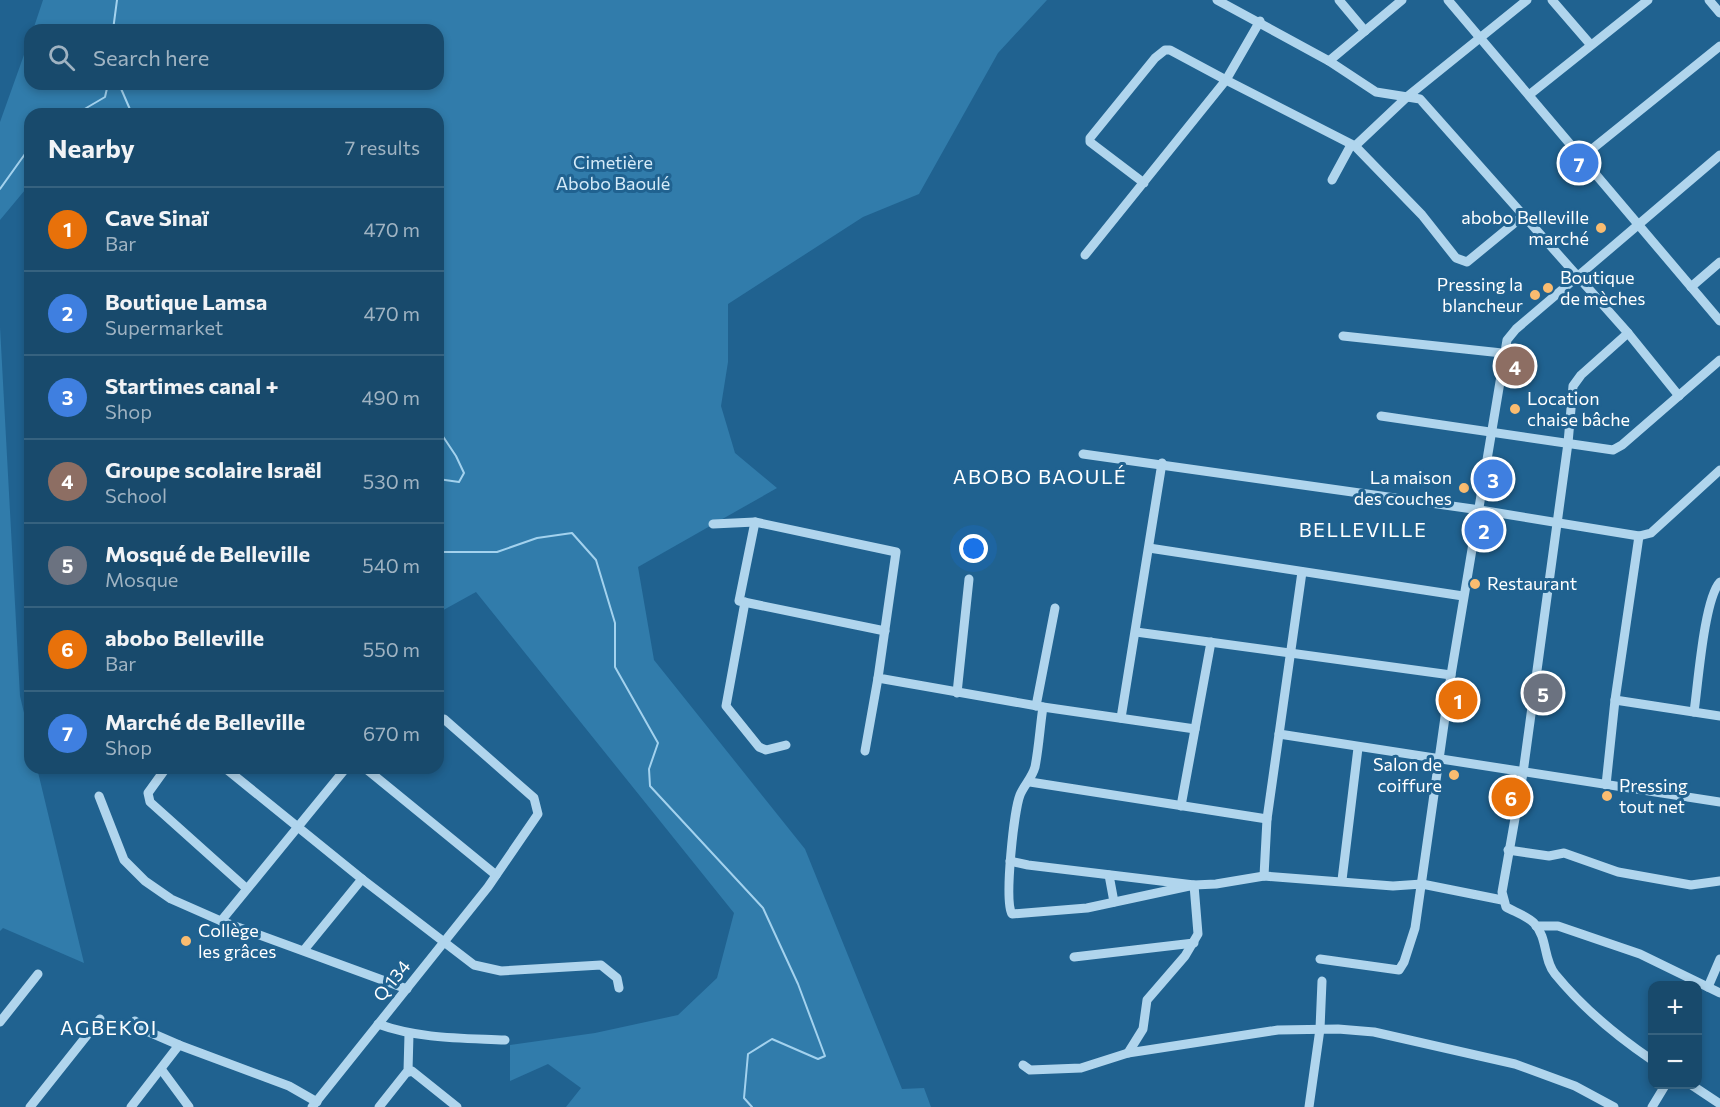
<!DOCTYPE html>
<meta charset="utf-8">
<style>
body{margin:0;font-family:Commissioner,sans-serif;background:#215172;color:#f1f3f6}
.controls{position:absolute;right:18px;bottom:18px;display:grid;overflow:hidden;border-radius:12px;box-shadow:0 3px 9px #0003}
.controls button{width:54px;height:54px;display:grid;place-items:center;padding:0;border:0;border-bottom:2px solid #36627f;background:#184a6c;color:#f1f3f6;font:30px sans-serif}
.you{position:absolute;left:974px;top:549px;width:21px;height:21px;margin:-15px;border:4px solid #fff;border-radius:50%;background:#1a73e8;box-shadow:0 0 0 9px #1a73e833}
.badge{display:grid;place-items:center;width:39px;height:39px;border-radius:50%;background:#d6ab8b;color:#fff;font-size:20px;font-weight:700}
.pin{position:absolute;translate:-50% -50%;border:3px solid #fff;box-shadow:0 2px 6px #0006}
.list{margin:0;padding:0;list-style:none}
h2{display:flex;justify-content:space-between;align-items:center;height:78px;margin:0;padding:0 24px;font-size:26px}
h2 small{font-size:20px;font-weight:400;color:#9fb3c2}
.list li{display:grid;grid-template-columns:39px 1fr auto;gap:18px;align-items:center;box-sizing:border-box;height:84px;padding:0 24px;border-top:2px solid #36627f}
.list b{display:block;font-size:22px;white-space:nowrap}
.list p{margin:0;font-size:20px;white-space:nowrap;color:#9fb3c2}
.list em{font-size:20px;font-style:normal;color:#9fb3c2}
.icon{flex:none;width:33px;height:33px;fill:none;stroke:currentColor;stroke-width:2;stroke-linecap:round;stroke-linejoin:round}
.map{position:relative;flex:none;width:1720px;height:1107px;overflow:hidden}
.search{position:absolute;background:#184a6c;box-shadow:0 3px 9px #0003;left:24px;top:24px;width:420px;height:66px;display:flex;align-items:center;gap:15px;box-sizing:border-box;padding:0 21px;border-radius:18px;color:#9fb3c2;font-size:22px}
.panel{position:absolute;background:#184a6c;box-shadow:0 3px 9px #0003;left:24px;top:108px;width:420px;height:666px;border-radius:18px}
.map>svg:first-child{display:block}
.green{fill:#317cab}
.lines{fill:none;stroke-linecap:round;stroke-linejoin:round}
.stream{stroke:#a3d2ee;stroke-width:2}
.minor{stroke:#b0d5ed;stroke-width:9}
.poi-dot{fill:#fabc70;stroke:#206290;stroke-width:2}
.labels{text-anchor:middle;stroke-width:6;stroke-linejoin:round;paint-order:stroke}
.park-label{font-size:18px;fill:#d5ebf9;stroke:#206290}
.poi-label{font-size:18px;fill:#fff;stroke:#206290;text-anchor:start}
.street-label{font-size:18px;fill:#fff;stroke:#206290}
.neighbourhood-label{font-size:20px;letter-spacing:1.5px;fill:#fff;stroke:#206290}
</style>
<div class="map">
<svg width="1720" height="1107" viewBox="0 0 1720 1107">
<rect width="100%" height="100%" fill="#206290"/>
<g class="green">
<polygon points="43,0 1047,0 998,53 919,194 863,217 728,304 728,362 721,406 735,453 777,488 638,567 654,660 805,849 902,1089 924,1088 931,1107 566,1107 581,1088 548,1064 510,1081 510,1045 595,1033 678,1015 717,978 734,913 476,592 438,613 438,114 30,114 30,184 0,220 0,122 30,38 30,84 438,84 438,30 33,30"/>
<polygon points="0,327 20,696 30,738 30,768 37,768 84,963 3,928 0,931"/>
</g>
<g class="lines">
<g class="stream">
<polyline points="113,30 117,0"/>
<polyline points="119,84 132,114"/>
<polyline points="76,114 105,97 108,84"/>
<polyline points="0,189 30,147"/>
<polyline points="438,429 456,456 464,473 459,482 438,479"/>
<polyline points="438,552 497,552 537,538 572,533 596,560 615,623 615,667 658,743 649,769 650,786 763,908 798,984 825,1056 818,1059 772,1039 748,1054 744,1098 752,1107"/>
</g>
<g class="minor">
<polyline points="1217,0 1329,61 1376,92 1420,99 1628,333 1679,396"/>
<polyline points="1339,0 1365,31"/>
<polyline points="1448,0 1720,321"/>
<polyline points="1552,0 1590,44"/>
<polyline points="1709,0 1720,13"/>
<polyline points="1260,21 1226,80 1355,146 1422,215 1456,258 1467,262 1523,216"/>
<polyline points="1329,61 1402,0"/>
<polyline points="1529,95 1648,0"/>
<polyline points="1355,146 1408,96 1527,0"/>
<polyline points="1581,158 1720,46"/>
<polyline points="1332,180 1351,145"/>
<polyline points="1085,255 1226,80 1170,50 1165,50 1155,58 1090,138 1090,142 1144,183"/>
<polyline points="1691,287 1720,262"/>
<path d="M 1628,333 L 1581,375 L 1573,386 L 1568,443 L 1523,773 L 1502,892 L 1506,907 C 1515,912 1527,916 1534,923 C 1548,938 1543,959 1555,974 C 1582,1007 1618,1037 1652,1060"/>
<polyline points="1343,336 1502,353"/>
<polyline points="1381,416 1613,450 1622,445 1720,360"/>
<polyline points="1083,454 1480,510 1639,536 1651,533 1720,470"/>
<polyline points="755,522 739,601 885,631"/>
<polyline points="713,524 755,522 896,552 878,678 1043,707 1195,729"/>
<polyline points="1149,548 1463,596"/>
<polyline points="745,602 726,706 759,747 766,750 786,745"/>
<polyline points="1136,632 1451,675"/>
<polyline points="957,693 969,579"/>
<polyline points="1615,700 1720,716"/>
<polyline points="1036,706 1055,608"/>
<path d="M 1043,707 C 1040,726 1039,747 1035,767 C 1032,778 1024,785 1020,795 C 1014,810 1004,901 1012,914 L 1087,908 L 1194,885 L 1198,934 L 1185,956 L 1147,1000 L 1143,1029 L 1128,1053"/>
<path d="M 1694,712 C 1698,685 1704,599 1720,582"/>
<polyline points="1121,718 1162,463"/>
<polyline points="1279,734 1720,802"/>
<polyline points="865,751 878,678"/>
<polyline points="166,768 148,793 150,802 246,888"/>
<polyline points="225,768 362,879 474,965 501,971 601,965 617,978 619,988"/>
<polyline points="365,768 496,875"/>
<polyline points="1030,782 1267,819"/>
<polyline points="1606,785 1615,700 1639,536"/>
<polyline points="99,796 124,860 145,881 171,899 221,921 407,989"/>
<polyline points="1181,806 1211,642"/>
<polyline points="1508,850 1549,856 1564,853 1618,872 1691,885 1720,881"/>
<polyline points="1010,861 1028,865 1194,885 1216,884 1264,876 1393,886 1422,884 1502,900"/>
<polyline points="1109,875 1114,902"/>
<polyline points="1264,876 1267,819 1302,572"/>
<polyline points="1342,880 1358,748"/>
<polyline points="221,921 346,768"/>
<polyline points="1536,926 1558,926 1640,954 1720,993"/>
<polyline points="304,950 362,879"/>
<polyline points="1074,957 1194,943"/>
<polyline points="1320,959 1399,970 1404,962 1415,928 1451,675 1507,340 1516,329 1720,155"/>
<polyline points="1708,987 1720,959"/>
<polyline points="135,1021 149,1032 179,1045"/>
<polyline points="0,1022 38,974"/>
<path d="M 378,1024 C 419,1039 462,1038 505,1040"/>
<polyline points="1023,1065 1030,1070 1081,1068 1128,1053 1278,1030 1338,1029 1374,1032 1515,1064 1575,1086 1614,1107"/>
<polyline points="161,1069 189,1107"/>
<polyline points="408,1071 409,1034"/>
<polyline points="1690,1084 1720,1104"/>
<polyline points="30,1107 100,1019"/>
<polyline points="131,1107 179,1045 289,1086 317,1102"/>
<polyline points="312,1107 488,887 538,814 534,798 444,719"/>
<polyline points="379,1107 406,1073 412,1071 457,1107"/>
<polyline points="1309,1107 1320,1029 1322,981"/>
<polyline points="1652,1107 1666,1084"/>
</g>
</g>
<g class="poi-dot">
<circle cx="1601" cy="228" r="6"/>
<circle cx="1548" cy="288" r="6"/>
<circle cx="1535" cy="295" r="6"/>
<circle cx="1515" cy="409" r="6"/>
<circle cx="1464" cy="488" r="6"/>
<circle cx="1475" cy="584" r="6"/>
<circle cx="1454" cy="775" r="6"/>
<circle cx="1607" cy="796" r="6"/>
<circle cx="186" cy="941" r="6"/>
</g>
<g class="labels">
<g class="park-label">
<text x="613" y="169">Cimetière<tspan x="613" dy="21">Abobo Baoulé</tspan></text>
</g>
<g class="poi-label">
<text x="1589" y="224" text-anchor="end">abobo Belleville<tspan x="1589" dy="21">marché</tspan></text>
<text x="1560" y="284">Boutique<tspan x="1560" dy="21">de mèches</tspan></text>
<text x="1523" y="291" text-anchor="end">Pressing la<tspan x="1523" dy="21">blancheur</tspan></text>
<text x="1527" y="405">Location<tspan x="1527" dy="21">chaise bâche</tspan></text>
<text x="1452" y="484" text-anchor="end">La maison<tspan x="1452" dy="21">des couches</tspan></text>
<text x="1487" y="590">Restaurant</text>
<text x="1442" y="771" text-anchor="end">Salon de<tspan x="1442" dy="21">coiffure</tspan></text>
<text x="1619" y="792">Pressing<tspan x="1619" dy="21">tout net</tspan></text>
<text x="198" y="937">Collège<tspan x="198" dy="21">les grâces</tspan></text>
</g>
<g class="street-label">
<text transform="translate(392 981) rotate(-51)" y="6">Q 134</text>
</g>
<g class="neighbourhood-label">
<text x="1040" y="484">ABOBO BAOULÉ</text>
<text x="1363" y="537">BELLEVILLE</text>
<text x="109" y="1035">AGBEKOI</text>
</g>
</g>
</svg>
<div class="controls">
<button>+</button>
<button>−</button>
</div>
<div class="you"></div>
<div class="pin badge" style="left:1458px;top:700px;background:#e8710a">1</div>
<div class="pin badge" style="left:1484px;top:530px;background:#3f7fe0">2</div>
<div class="pin badge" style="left:1493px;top:479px;background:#3f7fe0">3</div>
<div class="pin badge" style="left:1515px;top:366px;background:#8d6e63">4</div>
<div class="pin badge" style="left:1543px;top:693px;background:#6b7280">5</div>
<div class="pin badge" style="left:1511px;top:797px;background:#e8710a">6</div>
<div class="pin badge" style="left:1579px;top:163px;background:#3f7fe0">7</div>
<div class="search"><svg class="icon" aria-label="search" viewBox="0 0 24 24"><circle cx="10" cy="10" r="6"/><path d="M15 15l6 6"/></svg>Search here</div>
<section class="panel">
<h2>Nearby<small>7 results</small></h2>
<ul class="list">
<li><span class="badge" style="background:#e8710a">1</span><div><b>Cave Sinaï</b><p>Bar</p></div><em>470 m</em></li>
<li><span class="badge" style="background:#3f7fe0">2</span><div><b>Boutique Lamsa</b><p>Supermarket</p></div><em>470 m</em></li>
<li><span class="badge" style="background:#3f7fe0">3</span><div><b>Startimes canal +</b><p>Shop</p></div><em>490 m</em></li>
<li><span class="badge" style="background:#8d6e63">4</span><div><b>Groupe scolaire Israël</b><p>School</p></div><em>530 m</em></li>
<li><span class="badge" style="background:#6b7280">5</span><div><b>Mosqué de Belleville</b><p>Mosque</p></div><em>540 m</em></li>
<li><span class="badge" style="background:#e8710a">6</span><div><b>abobo Belleville</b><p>Bar</p></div><em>550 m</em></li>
<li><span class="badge" style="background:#3f7fe0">7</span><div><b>Marché de Belleville</b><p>Shop</p></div><em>670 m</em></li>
</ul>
</section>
</div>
